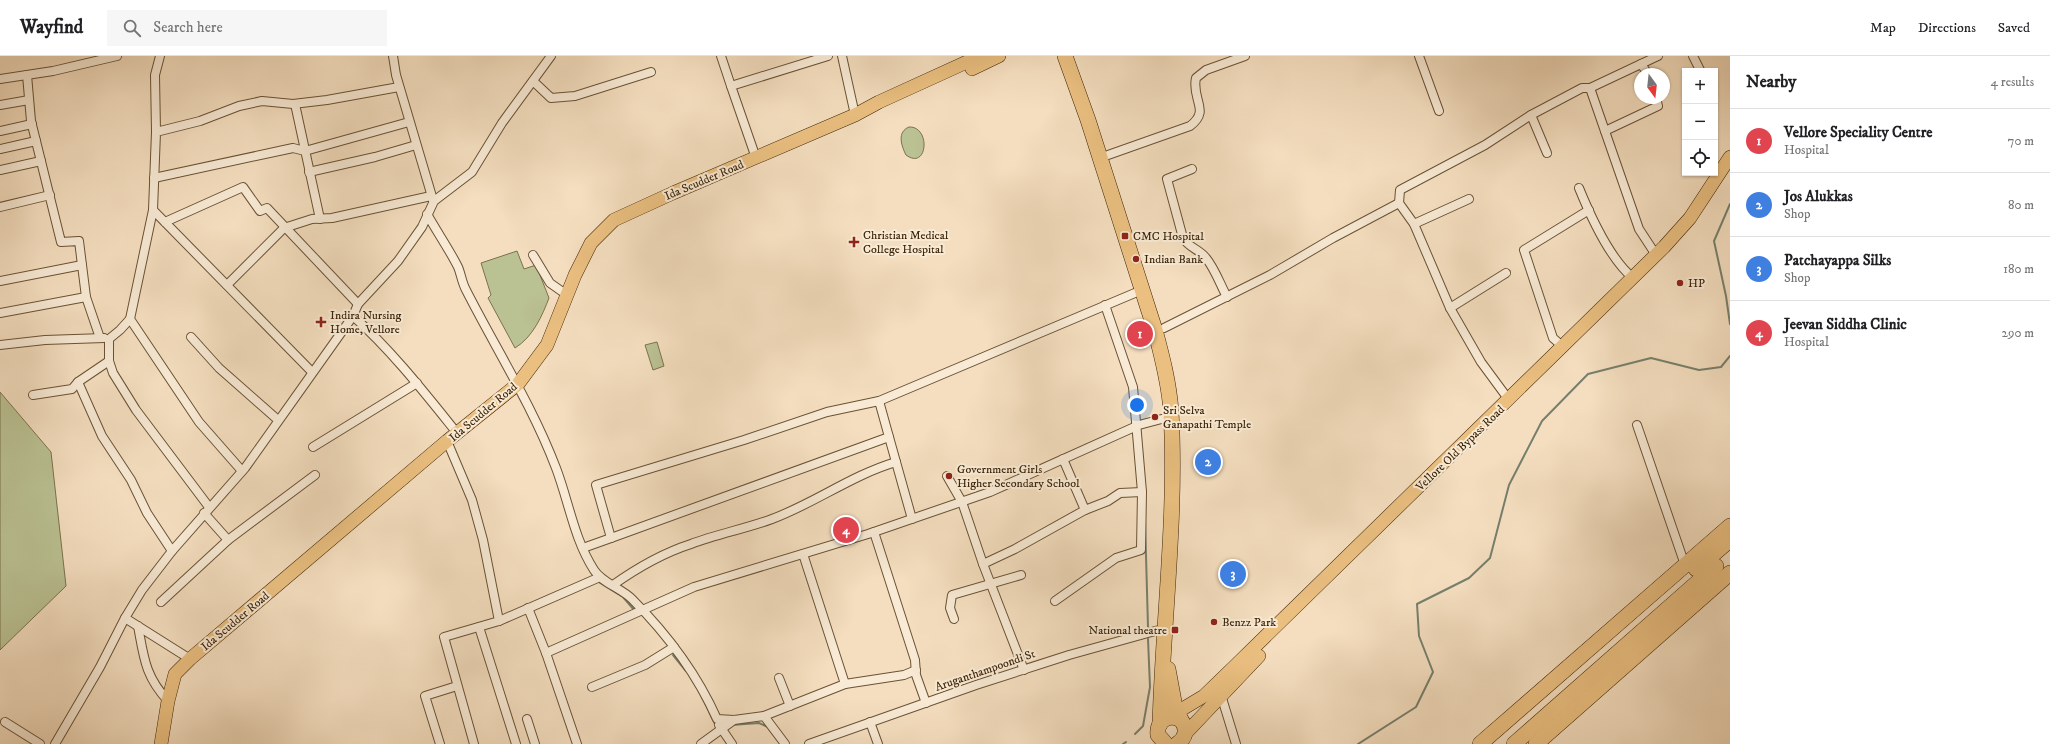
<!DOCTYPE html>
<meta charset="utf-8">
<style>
body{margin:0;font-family:"IM FELL DW Pica",serif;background:#f6f6f6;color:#202124}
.controls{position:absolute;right:12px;top:12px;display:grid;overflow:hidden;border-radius:0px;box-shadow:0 1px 3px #0004}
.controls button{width:36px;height:36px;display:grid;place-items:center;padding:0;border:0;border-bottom:1px solid #e0e0e0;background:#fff;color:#202124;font:20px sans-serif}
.compass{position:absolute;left:1634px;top:12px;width:36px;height:36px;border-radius:50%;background:#fff;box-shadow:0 1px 3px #0004;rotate:165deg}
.you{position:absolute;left:1137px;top:349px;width:14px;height:14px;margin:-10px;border:3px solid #fff;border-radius:50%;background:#1a73e8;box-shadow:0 0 0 6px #1a73e833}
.badge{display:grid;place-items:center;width:26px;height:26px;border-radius:50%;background:#b45309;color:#fff;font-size:13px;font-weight:700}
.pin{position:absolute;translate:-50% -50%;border:2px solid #fff;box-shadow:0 1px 4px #0006}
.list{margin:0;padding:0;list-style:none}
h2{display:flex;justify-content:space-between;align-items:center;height:52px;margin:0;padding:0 16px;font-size:17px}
h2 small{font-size:13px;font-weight:400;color:#757577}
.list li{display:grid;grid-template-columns:26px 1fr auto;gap:12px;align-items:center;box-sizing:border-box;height:64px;padding:0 16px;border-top:1px solid #e0e0e0}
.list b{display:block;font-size:15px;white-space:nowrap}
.list p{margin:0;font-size:13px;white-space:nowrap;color:#757577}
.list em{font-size:13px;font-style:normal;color:#757577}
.icon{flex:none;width:22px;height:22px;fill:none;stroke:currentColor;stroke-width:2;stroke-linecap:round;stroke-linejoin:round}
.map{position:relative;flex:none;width:1730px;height:688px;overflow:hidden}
header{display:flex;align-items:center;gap:24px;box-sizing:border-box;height:56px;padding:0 20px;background:#fff;border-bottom:1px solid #e0e0e0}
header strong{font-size:19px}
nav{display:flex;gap:22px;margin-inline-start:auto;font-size:14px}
.search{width:280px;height:36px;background:#f6f6f6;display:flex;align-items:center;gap:10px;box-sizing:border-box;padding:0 14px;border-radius:0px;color:#757577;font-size:15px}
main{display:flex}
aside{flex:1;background:#fff}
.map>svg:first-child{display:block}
.green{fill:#bac193;stroke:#7b724c}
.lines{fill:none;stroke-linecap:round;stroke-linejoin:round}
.stream{stroke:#767f6d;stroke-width:2}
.street-casing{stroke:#6a5234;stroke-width:10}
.primary-casing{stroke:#3c2306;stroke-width:14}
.highway-casing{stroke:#3c2306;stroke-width:16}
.street{stroke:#f8ead5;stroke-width:8}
.primary{stroke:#eabf80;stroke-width:13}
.highway{stroke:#eabf80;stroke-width:15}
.poi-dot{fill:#8f2418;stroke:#f8ead5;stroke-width:1.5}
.labels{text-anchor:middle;stroke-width:4;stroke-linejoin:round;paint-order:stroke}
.street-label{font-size:12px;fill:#3c2306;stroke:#f8ead5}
.poi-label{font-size:12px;fill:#3c2306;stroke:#f8ead5;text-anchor:start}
</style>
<header>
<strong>Wayfind</strong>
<div class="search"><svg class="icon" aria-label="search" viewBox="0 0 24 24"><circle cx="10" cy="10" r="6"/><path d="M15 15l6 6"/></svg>Search here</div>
<nav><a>Map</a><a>Directions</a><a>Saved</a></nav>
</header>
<main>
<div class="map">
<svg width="1730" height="688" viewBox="0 0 1730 688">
<rect width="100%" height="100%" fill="#f4debf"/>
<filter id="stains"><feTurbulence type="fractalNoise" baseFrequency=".005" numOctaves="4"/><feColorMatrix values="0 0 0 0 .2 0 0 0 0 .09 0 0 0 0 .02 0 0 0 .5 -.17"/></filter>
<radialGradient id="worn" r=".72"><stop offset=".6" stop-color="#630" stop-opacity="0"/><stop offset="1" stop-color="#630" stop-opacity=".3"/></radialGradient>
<g class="green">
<path d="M 909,71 C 931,70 928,115 906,99 C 901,89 897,76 909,71 Z"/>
<path d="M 517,195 L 524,213 L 536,209 L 549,242 C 542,260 533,281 515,292 L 488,242 L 491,239 L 481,207 Z"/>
<polygon points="657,286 664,310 653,314 645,289"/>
<polygon points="0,336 51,396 66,530 0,594"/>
</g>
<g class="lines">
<g class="stream">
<polyline points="1730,148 1714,185 1726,240 1730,268"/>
<polyline points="1145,464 1148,571"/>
<polyline points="597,525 623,541 635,555"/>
<polyline points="673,599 686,615"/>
<polyline points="702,641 715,668 717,668"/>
<polyline points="731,669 759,667 768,671"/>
<polyline points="1135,678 1143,670 1150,631 1148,583"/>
<polyline points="1123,688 1126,686"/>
<polyline points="1358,688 1416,651 1433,616 1419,580 1417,548 1469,522 1490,502 1509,429 1542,365 1588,318 1651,302 1699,314 1721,311 1730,300"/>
</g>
<g class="street-casing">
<g id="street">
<polyline points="393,0 396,19 433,144"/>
<polyline points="721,0 731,30"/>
<polyline points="842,0 855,59"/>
<polyline points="1419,0 1439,55"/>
<polyline points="1693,0 1700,14"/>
<polyline points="1641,8 1648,18"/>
<polyline points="27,19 31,65 61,186 79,185 86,241 100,282"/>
<polyline points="0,23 53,15 117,0"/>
<polyline points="533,25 551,42 575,40 651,16"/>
<polyline points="1590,32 1639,173 1656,199"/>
<polyline points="295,48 320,163"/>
<polyline points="0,49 29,44"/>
<polyline points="1531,59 1547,97"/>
<polyline points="0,75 32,68"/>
<polyline points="1605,75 1658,50 1656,42"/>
<polyline points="156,76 155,19 160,0"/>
<polyline points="0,93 36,85"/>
<path d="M 1108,99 L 1190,70 C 1211,54 1191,44 1196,22 L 1206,14 L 1245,0"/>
<polyline points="756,102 731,30 828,0"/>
<path d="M 1192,113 L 1167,123 L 1183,182 C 1189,192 1199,193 1206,202 C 1215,213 1220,228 1227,241"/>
<polyline points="0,114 41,105"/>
<polyline points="309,116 375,101 416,89"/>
<polyline points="154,122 293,92 305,95 409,66"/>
<path d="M 1579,132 C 1590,159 1610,203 1633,222"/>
<polyline points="0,151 50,139"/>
<polyline points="153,154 130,263 199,366 242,415"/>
<path d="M 427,158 C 437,176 449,193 458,211 C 461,218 462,227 466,234 C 496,293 532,349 556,412 C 569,446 574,483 594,514 C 602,527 621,532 632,543 C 667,578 697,618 717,663 L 734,664 L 764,660 L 785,688"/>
<polyline points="165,166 243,131 260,155 267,152 358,248"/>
<polyline points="1414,168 1469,143"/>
<polyline points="533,199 550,227 567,239"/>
<polyline points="0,225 82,209"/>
<polyline points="227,229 284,172 312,163 332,162 431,140"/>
<polyline points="1450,252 1506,217"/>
<polyline points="0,257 86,241"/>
<path d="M 353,260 C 392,295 424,336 457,377"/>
<polyline points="130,263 120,274 109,283 109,305 113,317 136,354 209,451"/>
<polyline points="1164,272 1270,219 1333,182 1399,147"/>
<polyline points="191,281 219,312 278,364"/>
<polyline points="0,289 45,284 104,282"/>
<polyline points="1561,289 1553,282 1524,194 1589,154"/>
<polyline points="109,305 78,326 102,380 131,424 147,457 172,495"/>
<polyline points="312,316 153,154 156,76 200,65 239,50 262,45 293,48 327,44 399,31"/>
<polyline points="33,339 72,333 78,326"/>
<polyline points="1509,344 1481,306 1450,252 1414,168 1399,147 1400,134 1485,89 1531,59 1582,32 1590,32 1658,0"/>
<polyline points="1637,369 1685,509"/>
<polyline points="889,381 912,463"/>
<polyline points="447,385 472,444 483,484 499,565 444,581 474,688"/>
<polyline points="313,391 417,327"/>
<polyline points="1063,403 1085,454 1108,445 1120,437 1142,436"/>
<polyline points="947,420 962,446 983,508 1024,614"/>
<polyline points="204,457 228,484"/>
<polyline points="874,476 915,604 916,619 926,647"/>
<polyline points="611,482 889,381 879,345"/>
<polyline points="583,492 611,482 596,429 744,384 827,356 879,345 1142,234"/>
<polyline points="983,508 1015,493 1085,454"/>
<path d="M 613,529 C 637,512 663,497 691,488 C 717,478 745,473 772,463 C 815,447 852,419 896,406"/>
<polyline points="1055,545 1116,502 1141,494 1142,436 1133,331 1105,249"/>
<polyline points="161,546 228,484 315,419"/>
<polyline points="528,552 546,597 577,688"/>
<polyline points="954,563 950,552 952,539 1021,519"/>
<polyline points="499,565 600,521"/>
<path d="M 138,570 C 144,602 145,620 168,645"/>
<polyline points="479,571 516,688"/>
<polyline points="546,597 694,531 868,478 990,436 1139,369 1173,360"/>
<polyline points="190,603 125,562 142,534 172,495 245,412 353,260 358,248 398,205 422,171 434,145 472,116 502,67 551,0"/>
<polyline points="779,622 790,650"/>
<polyline points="845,628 904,619 916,614"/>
<polyline points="592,631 645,609 674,591"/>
<polyline points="1221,639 1236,688"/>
<polyline points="764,660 845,628 803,498"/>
<polyline points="527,663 535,688"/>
<polyline points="5,666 40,688"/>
<polyline points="870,666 878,688"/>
<polyline points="719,669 732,688"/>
<polyline points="55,688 100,611 125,562"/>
<polyline points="440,688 425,640 457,630"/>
<polyline points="701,688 734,664"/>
<polyline points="809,688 976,629 1069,599 1166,572"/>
</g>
</g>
<g class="primary-casing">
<g id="primary">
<polyline points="972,13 999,0"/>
<polyline points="1169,661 1204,640 1234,611 1664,191 1690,162 1730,101"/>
<polyline points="1185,678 1259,600"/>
<polyline points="161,688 168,645 175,618 190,603 447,385 518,328 547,289 575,219 591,187 614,164 673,137 855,59 879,46 980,0"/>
</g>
</g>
<g class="highway-casing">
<g id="highway">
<path d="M 1065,0 L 1088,64 L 1155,274 C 1162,300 1169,327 1171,355 C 1177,459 1163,564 1160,668"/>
<polyline points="1696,513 1730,484"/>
<polyline points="1168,613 1175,651 1181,664"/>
<path d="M 1166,688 L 1158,679 C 1156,665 1169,657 1181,664 C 1188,673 1186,682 1177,688"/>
<polyline points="1480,688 1730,470"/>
<polyline points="1514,688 1716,510"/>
<polyline points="1536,688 1730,517"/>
</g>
</g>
<use href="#street" class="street"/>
<use href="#primary" class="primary"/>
<use href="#highway" class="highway"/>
</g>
<g class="poi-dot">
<rect x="1121" y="176" width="8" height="8" rx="2"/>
<path d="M852 180h4v4h4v4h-4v4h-4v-4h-4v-4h4z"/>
<circle cx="1136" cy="203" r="4"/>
<circle cx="1680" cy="227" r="4"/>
<path d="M319 260h4v4h4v4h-4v4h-4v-4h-4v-4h4z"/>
<circle cx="1155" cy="361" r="4"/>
<circle cx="949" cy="420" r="4"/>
<circle cx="1214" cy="566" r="4"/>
<rect x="1171" y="570" width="8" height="8" rx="2"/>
</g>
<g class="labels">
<g class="street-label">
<text transform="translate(704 124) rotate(-23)" y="4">Ida Scudder Road</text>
<text transform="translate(483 356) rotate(-40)" y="4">Ida Scudder Road</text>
<text transform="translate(1460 392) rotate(-44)" y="4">Vellore Old Bypass Road</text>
<text transform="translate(235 565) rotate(-40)" y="4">Ida Scudder Road</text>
<text transform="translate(985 614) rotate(-19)" y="4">Aruganthampoondi St</text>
</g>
<g class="poi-label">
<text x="863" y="183">Christian Medical<tspan x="863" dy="14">College Hospital</tspan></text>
<text x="1133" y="184">CMC Hospital</text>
<text x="1144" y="207">Indian Bank</text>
<text x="1688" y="231">HP</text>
<text x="330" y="263">Indira Nursing<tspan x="330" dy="14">Home, Vellore</tspan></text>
<text x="1163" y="358">Sri Selva<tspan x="1163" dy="14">Ganapathi Temple</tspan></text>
<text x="957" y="417">Government Girls<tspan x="957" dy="14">Higher Secondary School</tspan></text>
<text x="1222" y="570">Benzz Park</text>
<text x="1167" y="578" text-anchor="end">National theatre</text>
</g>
</g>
<rect width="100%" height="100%" filter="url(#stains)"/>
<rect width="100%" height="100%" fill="url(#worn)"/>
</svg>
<div class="controls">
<button>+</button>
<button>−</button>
<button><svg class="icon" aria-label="locate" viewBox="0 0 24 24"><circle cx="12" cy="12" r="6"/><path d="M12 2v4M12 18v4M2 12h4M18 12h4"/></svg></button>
</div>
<svg class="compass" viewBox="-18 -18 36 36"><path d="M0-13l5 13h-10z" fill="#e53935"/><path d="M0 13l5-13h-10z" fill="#757577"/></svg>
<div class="you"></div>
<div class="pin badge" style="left:1140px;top:278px;background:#e0444e">1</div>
<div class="pin badge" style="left:1208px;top:406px;background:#3f7fe0">2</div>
<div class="pin badge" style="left:1233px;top:518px;background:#3f7fe0">3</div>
<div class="pin badge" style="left:846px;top:474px;background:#e0444e">4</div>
</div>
<aside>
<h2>Nearby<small>4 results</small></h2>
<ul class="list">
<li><span class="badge" style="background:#e0444e">1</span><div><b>Vellore Speciality Centre</b><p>Hospital</p></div><em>70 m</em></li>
<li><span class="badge" style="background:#3f7fe0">2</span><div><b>Jos Alukkas</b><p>Shop</p></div><em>80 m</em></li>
<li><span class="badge" style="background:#3f7fe0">3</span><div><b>Patchayappa Silks</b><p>Shop</p></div><em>180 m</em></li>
<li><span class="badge" style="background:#e0444e">4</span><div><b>Jeevan Siddha Clinic</b><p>Hospital</p></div><em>290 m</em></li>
</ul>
</aside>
</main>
